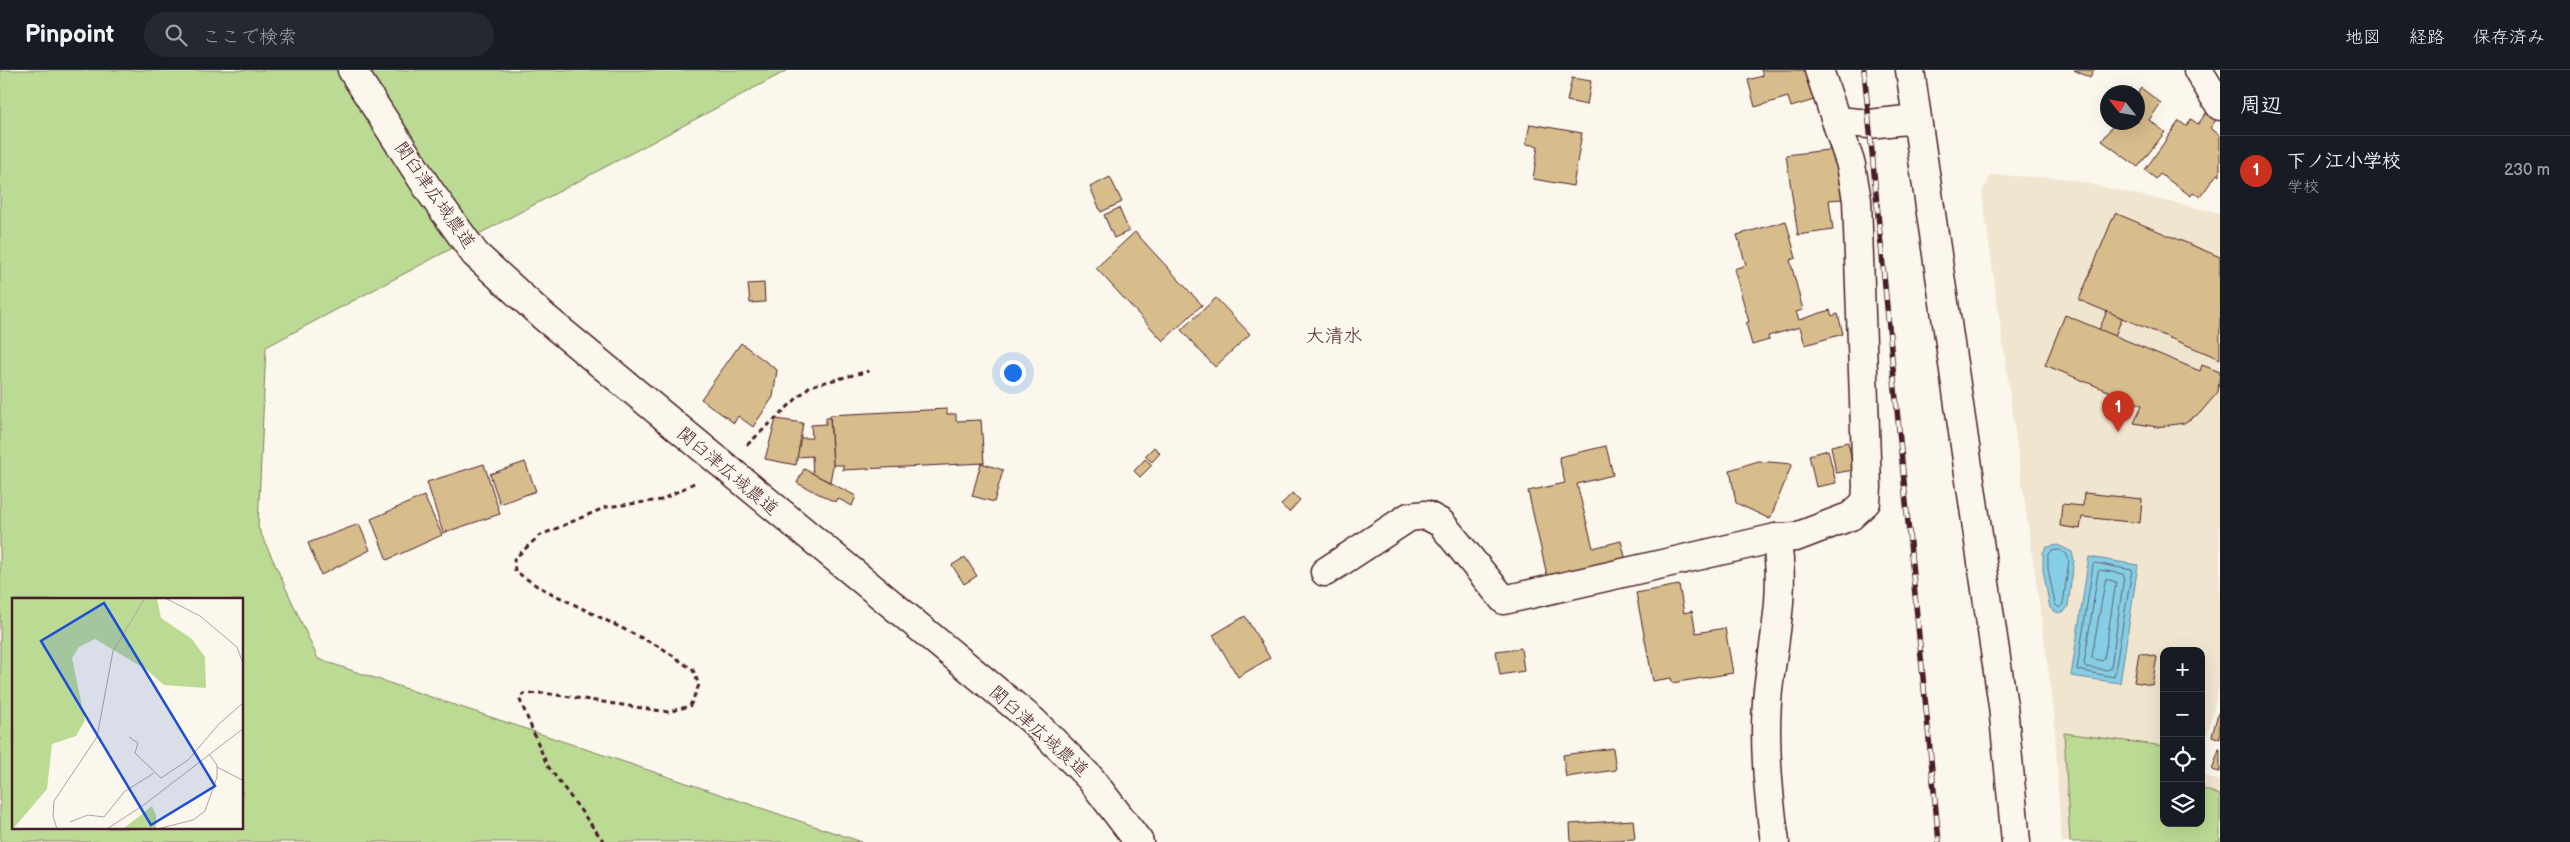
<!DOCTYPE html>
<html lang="ja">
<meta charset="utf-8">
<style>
body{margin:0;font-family:"Balsamiq Sans","Klee One",sans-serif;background:#242831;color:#f1f3f6}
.controls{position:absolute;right:15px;bottom:15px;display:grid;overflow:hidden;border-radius:10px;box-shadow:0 5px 20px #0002}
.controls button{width:45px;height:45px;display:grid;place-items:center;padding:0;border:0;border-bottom:1px solid #363941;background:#171b24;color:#f1f3f6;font:25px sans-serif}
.compass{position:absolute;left:2100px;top:15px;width:45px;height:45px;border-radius:50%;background:#171b24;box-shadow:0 5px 20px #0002;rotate:301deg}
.you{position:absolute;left:1012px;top:302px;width:18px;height:18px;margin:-12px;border:4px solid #fff;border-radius:50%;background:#1a73e8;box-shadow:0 0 0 8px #1a73e833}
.badge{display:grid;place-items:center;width:32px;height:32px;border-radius:50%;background:#c8321e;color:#fff;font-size:16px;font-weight:700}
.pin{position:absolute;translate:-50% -41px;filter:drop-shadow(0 1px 2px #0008)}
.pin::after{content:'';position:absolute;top:26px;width:18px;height:15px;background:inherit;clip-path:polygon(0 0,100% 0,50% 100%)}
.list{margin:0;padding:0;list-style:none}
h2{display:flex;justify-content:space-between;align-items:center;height:65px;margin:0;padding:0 20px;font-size:21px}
h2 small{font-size:16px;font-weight:400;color:#9ea1a6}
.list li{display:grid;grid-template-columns:32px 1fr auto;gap:15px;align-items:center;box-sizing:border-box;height:70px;padding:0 20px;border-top:1px solid #363941}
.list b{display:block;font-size:19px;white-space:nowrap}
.list p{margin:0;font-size:16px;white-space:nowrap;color:#9ea1a6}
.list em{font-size:16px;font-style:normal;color:#9ea1a6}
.icon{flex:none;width:28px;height:28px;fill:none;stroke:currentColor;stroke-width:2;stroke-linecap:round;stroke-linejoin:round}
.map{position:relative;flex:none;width:2220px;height:772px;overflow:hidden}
header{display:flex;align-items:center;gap:30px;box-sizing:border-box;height:70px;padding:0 25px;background:#171b24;border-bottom:1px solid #363941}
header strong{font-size:24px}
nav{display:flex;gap:28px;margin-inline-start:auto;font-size:18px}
.search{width:350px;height:45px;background:#242831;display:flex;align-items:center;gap:12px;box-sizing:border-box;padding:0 18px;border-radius:28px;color:#9ea1a6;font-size:19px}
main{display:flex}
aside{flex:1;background:#171b24}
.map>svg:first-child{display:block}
.built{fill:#f0e5cf}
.green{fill:#bbdb94;stroke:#827d60;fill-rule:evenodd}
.water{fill:#85cee5;stroke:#6d889b}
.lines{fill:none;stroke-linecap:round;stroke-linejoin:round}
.shore{stroke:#626575;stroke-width:1}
.building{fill:#d7bc8c;stroke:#4a1f2b}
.street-casing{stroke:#4a1f2b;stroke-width:31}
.secondary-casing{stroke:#4a1f2b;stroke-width:31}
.path{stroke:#4a1f2b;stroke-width:3;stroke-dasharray:5 4;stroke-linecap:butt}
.street{stroke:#fbf7ec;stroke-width:28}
.secondary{stroke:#fbf7ec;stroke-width:28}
.rail-casing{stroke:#4a1f2b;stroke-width:5.5}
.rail{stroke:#fbf7ec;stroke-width:4;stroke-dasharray:11;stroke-linecap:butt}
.labels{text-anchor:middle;stroke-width:4;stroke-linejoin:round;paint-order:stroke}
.street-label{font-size:18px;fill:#4a1f2b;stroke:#fbf7ec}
.neighbourhood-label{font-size:19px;fill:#4a1f2b;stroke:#fbf7ec}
.inset-road{fill:none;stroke:#b4a19f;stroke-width:1}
.view{fill:#1d4ed8;fill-opacity:0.15;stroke:#1d4ed8;stroke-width:2.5}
.inset-edge{fill:none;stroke:#4a1f2b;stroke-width:2.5}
</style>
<header>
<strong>Pinpoint</strong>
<div class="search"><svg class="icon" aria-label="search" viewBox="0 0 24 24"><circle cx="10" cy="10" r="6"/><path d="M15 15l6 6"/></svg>ここで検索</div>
<nav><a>地図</a><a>経路</a><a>保存済み</a></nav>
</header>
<main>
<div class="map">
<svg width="2220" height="772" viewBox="0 0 2220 772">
<rect width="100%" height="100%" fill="#fbf7ec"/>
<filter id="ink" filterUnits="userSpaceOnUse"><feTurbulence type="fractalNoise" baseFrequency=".02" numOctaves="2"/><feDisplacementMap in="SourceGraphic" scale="10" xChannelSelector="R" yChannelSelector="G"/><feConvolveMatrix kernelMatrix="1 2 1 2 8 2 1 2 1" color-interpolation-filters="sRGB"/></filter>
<g filter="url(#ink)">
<polygon class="built" points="1991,105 2063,108 2220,143 2220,613 2201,690 2201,581 2164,581 2164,753 2201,753 2201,705 2220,711 2220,772 2061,772 2054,641 1982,123"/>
<g class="green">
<path d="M 0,0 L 788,0 L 266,277 L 258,457 L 318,589 L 862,772 L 0,772 ZM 14,530 L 242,530 L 242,758 L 14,758 Z"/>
<polygon points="2064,663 2164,676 2164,753 2201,753 2201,718 2220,725 2220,772 2070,772"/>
</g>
<g class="water">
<polygon points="2058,475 2072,482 2074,490 2068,536 2065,541 2058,543 2050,538 2043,500 2043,482 2047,477"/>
<polygon points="2089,487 2138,495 2120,613 2071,606"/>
</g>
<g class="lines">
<g class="shore">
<polygon points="2060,480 2067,485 2069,490 2063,534 2059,538 2055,534 2048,499 2048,485 2052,481"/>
<polygon points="2095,493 2132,500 2114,607 2077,600 2093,495"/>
<polygon points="2100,500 2123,504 2124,506 2111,598 2108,600 2086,597 2084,594 2098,502"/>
<polygon points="2106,509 2116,512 2104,589 2102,591 2092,588"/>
</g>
</g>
<g class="building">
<polygon points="1761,0 1806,0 1814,30 1791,37 1788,27 1755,37 1748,10 1763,6"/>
<polygon points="2074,0 2094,0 2090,8"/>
<polygon points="1572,8 1591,11 1587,35 1567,31"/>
<polygon points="2141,18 2161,33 2149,50 2165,62 2138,97 2102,71 2115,52 2138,52 2138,23"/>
<polygon points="2206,43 2216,50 2210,58 2220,65 2220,106 2217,104 2200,127 2193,122 2191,126 2160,104 2156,109 2145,100 2179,51 2186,56 2191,49 2198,54"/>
<polygon points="1530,54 1582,63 1573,116 1533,109 1538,76 1526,74"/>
<polygon points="1836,79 1843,129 1829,130 1833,160 1798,165 1786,85"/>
<polygon points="1110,107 1122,132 1101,142 1090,117"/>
<polygon points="1119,138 1129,161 1114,168 1104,145"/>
<polygon points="2115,143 2220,187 2220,289 2079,230"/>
<polygon points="1786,151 1796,188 1790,190 1803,240 1796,242 1799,250 1830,240 1832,246 1838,244 1843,264 1805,275 1800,257 1768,266 1769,270 1752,275 1746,253 1749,252 1734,199 1746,195 1737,165"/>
<polygon points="1135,162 1202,235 1163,271 1096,198"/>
<polygon points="764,213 765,232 750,233 748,214"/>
<polygon points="1216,228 1250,264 1215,297 1181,260"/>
<polygon points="2107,241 2122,248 2115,266 2099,260"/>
<polygon points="2065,245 2200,301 2202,295 2220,302 2218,322 2200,343 2184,353 2157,357 2134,353 2142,335 2045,295"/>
<polygon points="741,273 777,300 773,327 753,357 738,346 734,353 701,329"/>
<polygon points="947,339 947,344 956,344 956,351 981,350 984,393 843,400 843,395 833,395 830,345"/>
<polygon points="826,348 830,348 833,395 830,412 813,404 812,386 797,387 800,368 812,368 811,355 826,354"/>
<polygon points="776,349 803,353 796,395 765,389"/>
<polygon points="1848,372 1854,400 1836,403 1831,376"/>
<polygon points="1606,376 1613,405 1577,414 1593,478 1621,471 1628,498 1548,510 1528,421 1565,413 1559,387"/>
<polygon points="1154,377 1160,383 1152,392 1145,386"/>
<polygon points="1828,380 1836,413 1816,417 1809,385"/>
<polygon points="1145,389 1152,395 1140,407 1134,401"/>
<polygon points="1758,391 1792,394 1770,449 1736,433 1730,400"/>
<polygon points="525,392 536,421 500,434 490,404"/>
<polygon points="981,393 1003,400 994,432 972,426"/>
<polygon points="484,394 500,444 443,463 427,412"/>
<polygon points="804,399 856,426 852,436 837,428 835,432 797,413"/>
<polygon points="1292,423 1300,430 1289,442 1281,435"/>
<polygon points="2084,423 2142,429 2140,453 2082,447 2080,459 2060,456 2062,434 2083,436"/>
<polygon points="424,426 442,465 387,490 371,449"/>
<polygon points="359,454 370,480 321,505 308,473"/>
<polygon points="965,487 977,506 964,514 952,495"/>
<polygon points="1679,515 1684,543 1692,541 1696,563 1725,558 1733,603 1672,613 1671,608 1653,611 1636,523"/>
<polygon points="1245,546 1270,588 1238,607 1213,565"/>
<polygon points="1521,578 1524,601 1500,605 1496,581"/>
<polygon points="2139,583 2157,587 2152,615 2134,612"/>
<polygon points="2218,643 2220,643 2220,669 2212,666"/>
<polygon points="1613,678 1616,700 1566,707 1563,685"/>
<polygon points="2219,679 2220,679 2220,702 2212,700"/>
<polygon points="1633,750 1635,769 1571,772 1570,754"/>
</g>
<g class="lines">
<g class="street-casing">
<g id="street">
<polyline points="2198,0 2220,36"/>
<polyline points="1838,51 1869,54 1916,49"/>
<polyline points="1325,502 1409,447 1426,445 1441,453 1504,530 1776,468 1796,467 1851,446 1866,432 1867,417 1857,130 1851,95 1819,0"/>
<path d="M 1775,772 C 1768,723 1763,669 1768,620 C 1774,570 1786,518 1776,468"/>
</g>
</g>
<g class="secondary-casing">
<g id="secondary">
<polyline points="352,0 429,120 475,184 544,247 1033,651 1090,708 1139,772"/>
<polyline points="1910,0 2003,636 2016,772"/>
</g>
</g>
<g class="path">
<polyline points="747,375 810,316 869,301"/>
<polyline points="604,772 547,695 520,630 523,624 544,623 668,642 690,636 699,615 693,600 662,578 537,516 515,501 514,489 539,466 606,437 661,430 696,412"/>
</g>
<use href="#street" class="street"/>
<use href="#secondary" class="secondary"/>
<g class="rail-casing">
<polyline id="rail" points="1864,0 1939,772"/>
</g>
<use href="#rail" class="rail"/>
</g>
</g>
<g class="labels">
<g class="street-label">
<text transform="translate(435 125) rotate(55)" y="6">関臼津広域農道</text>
<text transform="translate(728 401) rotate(40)" y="6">関臼津広域農道</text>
<text transform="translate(1039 661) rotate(42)" y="6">関臼津広域農道</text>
</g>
<g class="neighbourhood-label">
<text x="1334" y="272">大清水</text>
</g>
</g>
<g transform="translate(12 528)">
<rect width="231" height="231" fill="#fbf7ec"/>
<path d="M 0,0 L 145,0 L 149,20 L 180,41 L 193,59 L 194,90 L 152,87 L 135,72 L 83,41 L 67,49 L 60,60 L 73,122 L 64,138 L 40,146 L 35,191 L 1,231 ZM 140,208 L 144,217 L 144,231 L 111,231 Z" fill="#bbdb94"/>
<path class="inset-road" d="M 153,0 L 188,18 L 225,49 L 232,68M 117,139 L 126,145 L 123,155 L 149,180 L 176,162 L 207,126 L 232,104M 205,169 L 232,183M 58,224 L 76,217 L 92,219 L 112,194 L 142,175M 45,231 L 41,218 L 42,203 L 85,139 L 101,53 L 133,0M 95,231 L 133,206 L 232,130M 145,231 L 181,222 L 193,213 L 205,179 L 205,167 L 197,156"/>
<path class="view" d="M 92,5 L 203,188 L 139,227 L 29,43 Z"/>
<rect width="231" height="231" class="inset-edge"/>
</g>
</svg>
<div class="controls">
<button>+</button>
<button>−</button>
<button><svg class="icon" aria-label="locate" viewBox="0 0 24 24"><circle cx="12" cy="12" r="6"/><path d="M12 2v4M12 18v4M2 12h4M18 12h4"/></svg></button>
<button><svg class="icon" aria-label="layers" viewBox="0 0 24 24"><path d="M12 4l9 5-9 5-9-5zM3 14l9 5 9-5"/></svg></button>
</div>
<svg class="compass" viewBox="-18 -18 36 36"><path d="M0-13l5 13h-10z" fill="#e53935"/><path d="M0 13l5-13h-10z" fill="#9ea1a6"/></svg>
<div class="you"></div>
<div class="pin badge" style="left:2118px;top:362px">1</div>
</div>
<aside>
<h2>周辺<small></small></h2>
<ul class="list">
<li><span class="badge">1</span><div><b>下ノ江小学校</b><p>学校</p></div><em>230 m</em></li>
</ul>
</aside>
</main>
